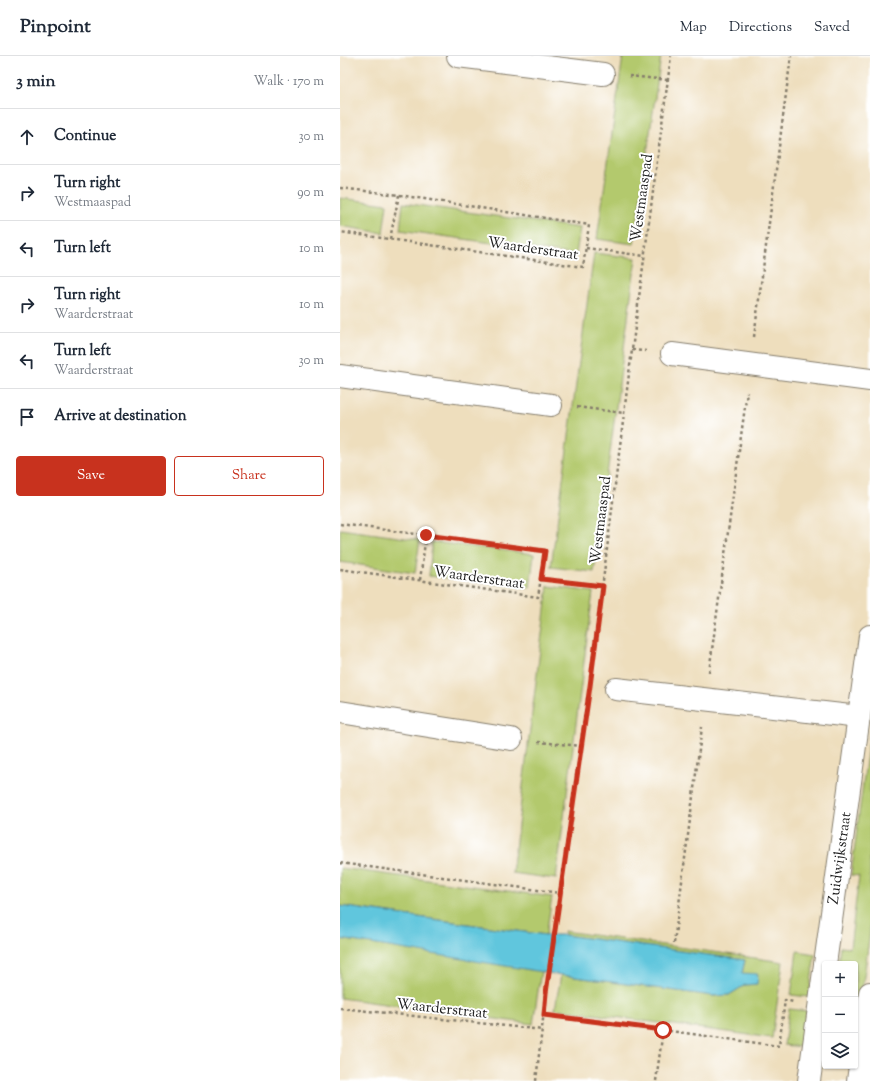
<!DOCTYPE html>
<meta charset="utf-8">
<style>
body{margin:0;font-family:"Sorts Mill Goudy",serif;background:#f2f2f3;color:#1f2937}
.controls{position:absolute;right:12px;bottom:12px;display:grid;overflow:hidden;border-radius:4px;box-shadow:0 1px 3px #0004}
.controls button{width:36px;height:36px;display:grid;place-items:center;padding:0;border:0;border-bottom:1px solid #e0e1e3;background:#fff;color:#1f2937;font:20px sans-serif}
.stop{position:absolute;width:12px;height:12px;margin:-9px;border:3px solid #c8321e;border-radius:50%;background:#fff}
.stop.end{background:#c8321e;border-color:#fff;box-shadow:0 1px 4px #0008}
.list{margin:0;padding:0;list-style:none}
h2{display:flex;justify-content:space-between;align-items:center;height:52px;margin:0;padding:0 16px;font-size:17px}
h2 small{font-size:13px;font-weight:400;color:#747a83}
.list li{display:grid;grid-template-columns:26px 1fr auto;gap:12px;align-items:center;box-sizing:border-box;height:56px;padding:0 16px;border-top:1px solid #e0e1e3}
.list b{display:block;font-size:15px;white-space:nowrap}
.list p{margin:0;font-size:13px;white-space:nowrap;color:#747a83}
.list em{font-size:13px;font-style:normal;color:#747a83}
.actions{display:flex;gap:8px;padding:12px 16px}
.actions a{flex:1;padding:9px 0;border:1px solid #c8321e;border-radius:4px;text-align:center;font-size:14px;color:#c8321e}
.actions .main{background:#c8321e;color:#fff}
.icon{flex:none;width:22px;height:22px;fill:none;stroke:currentColor;stroke-width:2;stroke-linecap:round;stroke-linejoin:round}
.map{position:relative;flex:none;width:530px;height:1025px;overflow:hidden}
header{display:flex;align-items:center;gap:24px;box-sizing:border-box;height:56px;padding:0 20px;background:#fff;border-bottom:1px solid #e0e1e3}
header strong{font-size:19px}
nav{display:flex;gap:22px;margin-inline-start:auto;font-size:14px}
main{display:flex}
aside{flex:1;background:#fff}
.map>svg:first-child{display:block}
.green{fill:#b3c96d;stroke:#687244}
.water{fill:#60c6dd;stroke:#3e717c}
.lines{fill:none;stroke-linecap:round;stroke-linejoin:round}
.minor-casing{stroke:#857d6c;stroke-width:24}
.path{stroke:#857d6c;stroke-width:2.5;stroke-dasharray:3 3;stroke-linecap:butt}
.minor{stroke:#fff;stroke-width:22}
.route{stroke:#c8321e;stroke-width:5}
.labels{text-anchor:middle;stroke-width:4;stroke-linejoin:round;paint-order:stroke}
.street-label{font-size:15px;fill:#1c1c1c;stroke:#fff}
</style>
<header>
<strong>Pinpoint</strong>
<nav><a>Map</a><a>Directions</a><a>Saved</a></nav>
</header>
<main>
<aside>
<h2>3 min<small>Walk · 170 m</small></h2>
<ul class="list">
<li><svg class="icon" aria-label="ahead" viewBox="0 0 24 24"><path d="M12 20V5M6 11l6-6 6 6"/></svg><div><b>Continue</b></div><em>30 m</em></li>
<li><svg class="icon" aria-label="right" viewBox="0 0 24 24"><path d="M7 20v-9h11M14 6l5 5-5 5"/></svg><div><b>Turn right</b><p>Westmaaspad</p></div><em>90 m</em></li>
<li><svg class="icon" aria-label="left" viewBox="0 0 24 24"><path d="M17 20v-9H6M10 6l-5 5 5 5"/></svg><div><b>Turn left</b></div><em>10 m</em></li>
<li><svg class="icon" aria-label="right" viewBox="0 0 24 24"><path d="M7 20v-9h11M14 6l5 5-5 5"/></svg><div><b>Turn right</b><p>Waarderstraat</p></div><em>10 m</em></li>
<li><svg class="icon" aria-label="left" viewBox="0 0 24 24"><path d="M17 20v-9H6M10 6l-5 5 5 5"/></svg><div><b>Turn left</b><p>Waarderstraat</p></div><em>30 m</em></li>
<li><svg class="icon" aria-label="arrive" viewBox="0 0 24 24"><path d="M6 21V4h12l-3 4 3 4H6"/></svg><div><b>Arrive at destination</b></div></li>
</ul>
<div class="actions"><a class="main">Save</a><a>Share</a></div>
</aside>
<div class="map">
<svg width="530" height="1025" viewBox="0 0 530 1025">
<rect width="100%" height="100%" fill="#fff"/>
<filter id="ink" filterUnits="userSpaceOnUse"><feTurbulence type="fractalNoise" baseFrequency=".025" numOctaves="2"/><feDisplacementMap in="SourceGraphic" scale="8" xChannelSelector="R" yChannelSelector="G"/><feConvolveMatrix kernelMatrix="1 2 1 2 8 2 1 2 1" color-interpolation-filters="sRGB"/></filter>
<filter id="wash" filterUnits="userSpaceOnUse"><feTurbulence type="fractalNoise" baseFrequency=".012" numOctaves="4" result="noise"/><feDisplacementMap in="SourceGraphic" scale="16" xChannelSelector="R" yChannelSelector="G"/><feGaussianBlur stdDeviation="0.9" result="paint"/><feColorMatrix in="noise" values="0 0 0 0 0 0 0 0 0 0 0 0 0 0 0 0 0 1.4 0 .05"/><feComposite in="paint" operator="in"/></filter>
<g filter="url(#wash)">
<rect width="100%" height="100%" fill="#eedebd"/>
<g class="green">
<polygon points="283,0 321,0 294,188 257,183"/>
<polygon points="0,142 47,148 43,177 0,170"/>
<polygon points="63,147 240,172 236,199 60,174"/>
<polygon points="254,197 296,202 254,516 211,511"/>
<polygon points="0,473 80,484 75,517 0,506"/>
<polygon points="92,486 194,498 190,532 89,520"/>
<polygon points="208,530 253,536 216,823 172,817"/>
<polygon points="530,675 530,876 520,950 515,949 515,908 499,908 501,891 510,892 519,820 511,819"/>
<polygon points="0,812 212,841 206,879 0,850"/>
<polygon points="224,875 443,906 432,982 215,953 221,919 373,940 389,939 405,929 417,928 402,918 405,904 225,879"/>
<polygon points="0,883 201,915 193,968 0,942"/>
<polygon points="457,895 475,898 469,941 451,939"/>
<polygon points="449,953 467,955 462,991 444,989"/>
</g>
<polygon class="water" points="0,850 206,879 225,879 405,904 402,917 418,918 417,928 405,929 389,939 373,940 221,919 0,883"/>
</g>
<g filter="url(#ink)">
<g class="lines">
<g class="minor-casing">
<g id="minor">
<polyline points="118,0 263,18"/>
<polyline points="332,298 530,324"/>
<polyline points="0,320 211,349"/>
<polyline points="276,633 519,661"/>
<polyline points="0,656 171,683"/>
<polyline points="469,1025 530,580"/>
<polyline points="518,1025 530,937"/>
</g>
</g>
<g class="path">
<polyline points="289,20 328,24"/>
<polyline points="0,132 59,139 249,169 243,211 0,176"/>
<polyline points="50,183 59,139"/>
<polyline points="246,192 305,200"/>
<polyline points="414,281 451,0"/>
<polyline points="292,294 306,295"/>
<polyline points="237,351 284,357"/>
<polyline points="0,468 205,495 198,541 0,513"/>
<polyline points="201,523 263,530"/>
<polyline points="80,524 86,479"/>
<polyline points="369,616 407,336"/>
<polyline points="251,620 292,294 331,0"/>
<polyline points="198,686 241,690"/>
<polyline points="0,807 220,837"/>
<polyline points="334,887 362,671"/>
<polyline points="0,952 203,974"/>
<polyline points="204,959 323,974 439,990 445,944 453,946"/>
<polyline points="196,1025 206,937 248,639"/>
<polyline points="316,1025 323,974"/>
</g>
<use href="#minor" class="minor"/>
</g>
</g>
<g class="lines" filter="url(#ink)">
<polyline class="route" points="86,479 205,495 201,523 263,530 250,630 206,937 204,959 323,974"/>
</g>
<g class="labels">
<g class="street-label">
<text transform="translate(301 142) rotate(-82)" y="5">Westmaaspad</text>
<text transform="translate(193 192) rotate(8)" y="5">Waarderstraat</text>
<text transform="translate(260 464) rotate(-83)" y="5">Westmaaspad</text>
<text transform="translate(139 521) rotate(8)" y="5">Waarderstraat</text>
<text transform="translate(499 802) rotate(-82)" y="5">Zuidwijkstraat</text>
<text transform="translate(102 952) rotate(6)" y="5">Waarderstraat</text>
</g>
</g>
</svg>
<div class="controls">
<button>+</button>
<button>−</button>
<button><svg class="icon" aria-label="layers" viewBox="0 0 24 24"><path d="M12 4l9 5-9 5-9-5zM3 14l9 5 9-5"/></svg></button>
</div>
<div class="stop" style="left:323px;top:974px"></div>
<div class="stop end" style="left:86px;top:479px"></div>
</div>
</main>
